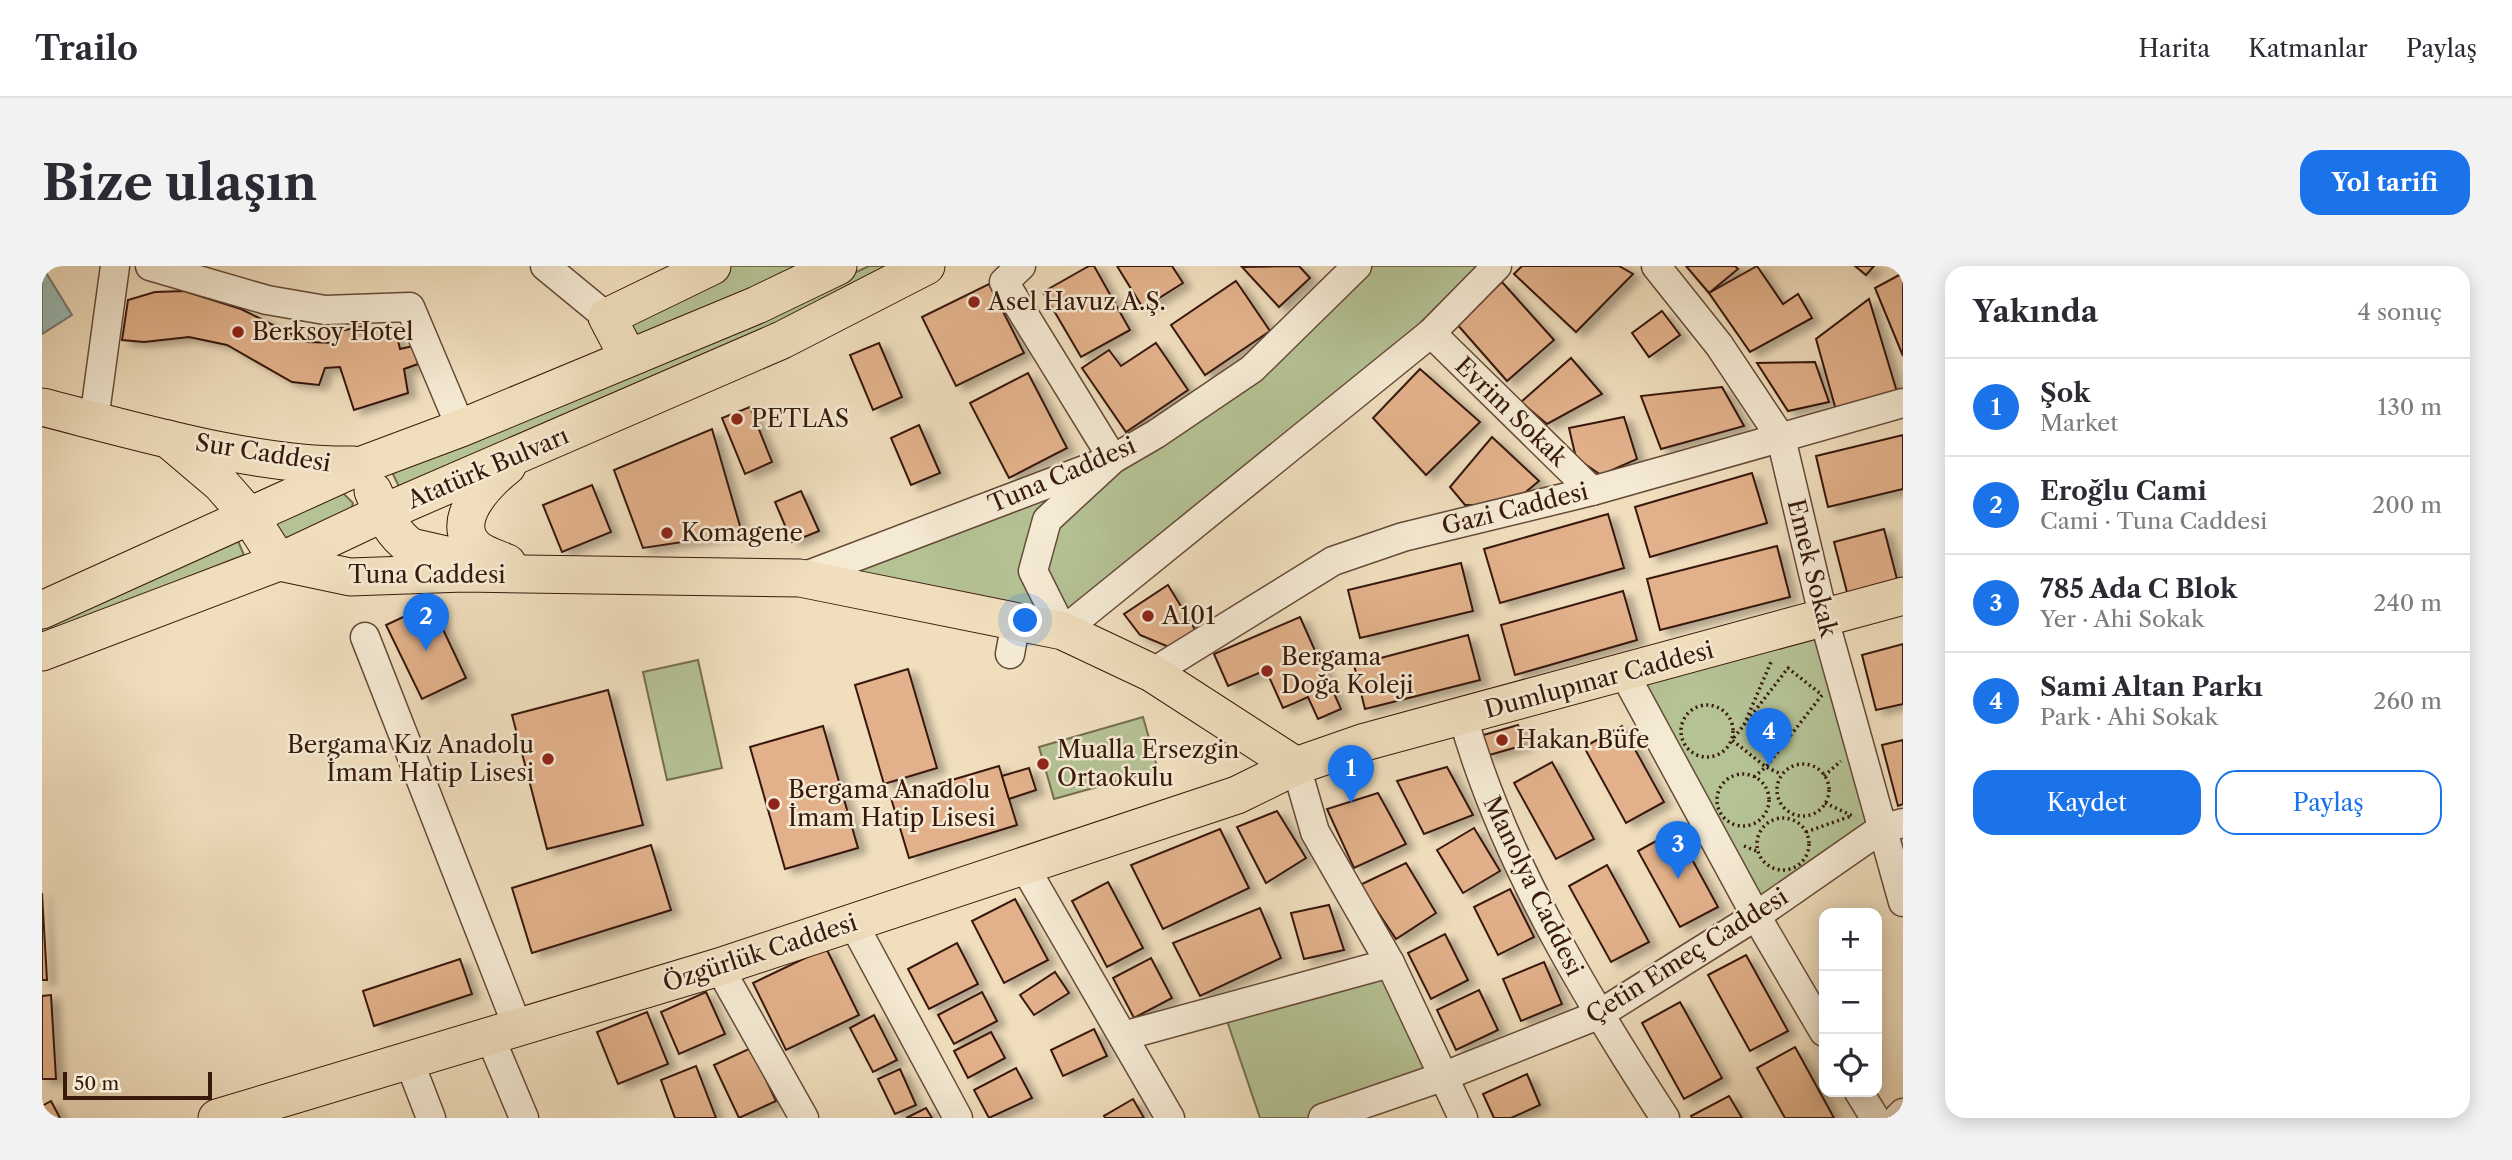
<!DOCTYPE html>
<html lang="tr">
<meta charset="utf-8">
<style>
body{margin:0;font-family:"Libre Caslon Text",serif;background:#f2f2f3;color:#2b2b33}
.controls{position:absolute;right:21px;bottom:21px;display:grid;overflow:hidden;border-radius:14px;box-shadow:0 4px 18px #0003}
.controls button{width:63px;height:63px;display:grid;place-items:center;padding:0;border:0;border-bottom:2px solid #e1e1e2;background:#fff;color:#2b2b33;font:35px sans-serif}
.scale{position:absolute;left:21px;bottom:18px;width:149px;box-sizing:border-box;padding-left:7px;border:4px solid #38190c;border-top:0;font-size:19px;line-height:24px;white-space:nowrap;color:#38190c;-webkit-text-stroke:5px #f5ead4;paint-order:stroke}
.you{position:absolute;left:984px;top:355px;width:24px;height:24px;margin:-18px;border:5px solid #fff;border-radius:50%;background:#1a73e8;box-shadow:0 0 0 10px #1a73e833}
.badge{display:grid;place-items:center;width:46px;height:46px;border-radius:50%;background:#1a73e8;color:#fff;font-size:23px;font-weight:700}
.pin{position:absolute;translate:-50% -58px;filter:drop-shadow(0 2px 4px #0008)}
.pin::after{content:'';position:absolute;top:37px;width:24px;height:21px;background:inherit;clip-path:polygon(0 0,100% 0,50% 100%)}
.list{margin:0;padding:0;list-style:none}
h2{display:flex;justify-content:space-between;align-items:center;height:91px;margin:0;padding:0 28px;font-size:30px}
h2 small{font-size:23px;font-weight:400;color:#7c7c81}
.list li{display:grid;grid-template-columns:46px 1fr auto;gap:21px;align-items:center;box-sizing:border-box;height:98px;padding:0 28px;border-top:2px solid #e1e1e2}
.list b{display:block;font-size:26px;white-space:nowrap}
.list p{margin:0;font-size:23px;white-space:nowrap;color:#7c7c81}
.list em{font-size:23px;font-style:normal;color:#7c7c81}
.actions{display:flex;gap:14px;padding:21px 28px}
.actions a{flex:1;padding:16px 0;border:2px solid #1a73e8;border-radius:21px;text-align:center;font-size:24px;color:#1a73e8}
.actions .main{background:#1a73e8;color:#fff}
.icon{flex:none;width:38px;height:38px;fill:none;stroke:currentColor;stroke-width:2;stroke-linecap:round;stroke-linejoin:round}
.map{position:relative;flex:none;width:1861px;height:852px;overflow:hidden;border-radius:21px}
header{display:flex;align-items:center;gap:42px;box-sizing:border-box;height:98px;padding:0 35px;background:#fff;border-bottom:2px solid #e1e1e2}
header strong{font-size:33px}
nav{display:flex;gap:38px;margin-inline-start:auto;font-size:24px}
.intro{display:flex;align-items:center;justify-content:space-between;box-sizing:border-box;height:168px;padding:0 42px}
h1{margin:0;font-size:49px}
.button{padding:18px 32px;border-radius:21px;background:#1a73e8;color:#fff;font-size:24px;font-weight:700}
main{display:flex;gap:42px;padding:0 42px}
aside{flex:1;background:#fff;border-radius:21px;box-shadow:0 4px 18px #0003}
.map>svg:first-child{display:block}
.green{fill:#b5c294;stroke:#766e50;stroke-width:2}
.water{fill:#9bbbb6;stroke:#737a72;stroke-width:2}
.building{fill:#e2b18b;stroke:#38190c;stroke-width:2;filter:url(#shadow)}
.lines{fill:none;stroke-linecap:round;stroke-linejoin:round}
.minor-casing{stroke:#664a38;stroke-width:31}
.major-casing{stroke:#38190c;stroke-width:39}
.path{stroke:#38190c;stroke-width:3.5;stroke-dasharray:2 3.5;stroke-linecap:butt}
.minor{stroke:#f5ead4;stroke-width:28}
.major{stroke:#f0debd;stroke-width:37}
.poi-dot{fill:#8f2418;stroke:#f5ead4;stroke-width:2.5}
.labels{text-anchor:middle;stroke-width:5;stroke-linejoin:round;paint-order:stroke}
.poi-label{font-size:24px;fill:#38190c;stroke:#f5ead4;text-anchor:start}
.street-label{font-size:24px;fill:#38190c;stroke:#f5ead4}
</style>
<header>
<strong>Trailo</strong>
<nav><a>Harita</a><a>Katmanlar</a><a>Paylaş</a></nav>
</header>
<div class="intro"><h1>Bize ulaşın</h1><a class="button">Yol tarifi</a></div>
<main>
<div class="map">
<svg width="1861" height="852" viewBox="0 0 1861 852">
<defs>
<filter id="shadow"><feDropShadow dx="8" dy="4.5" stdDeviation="3.5" flood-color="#0004"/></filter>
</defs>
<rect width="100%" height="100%" fill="#f0debd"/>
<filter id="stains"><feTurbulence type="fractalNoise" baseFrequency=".00286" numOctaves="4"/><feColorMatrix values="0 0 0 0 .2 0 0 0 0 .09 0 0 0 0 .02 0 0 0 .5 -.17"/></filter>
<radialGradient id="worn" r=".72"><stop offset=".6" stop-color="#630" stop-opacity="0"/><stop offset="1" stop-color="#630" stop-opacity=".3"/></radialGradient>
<g class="green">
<polygon points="670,0 796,0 586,91 565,51"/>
<polygon points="827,0 855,0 733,59 359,225 349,204 688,66"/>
<polygon points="1315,0 1455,0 1021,365 758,312 1114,168"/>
<polygon points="297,223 311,237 309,245 242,273 234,268 234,247"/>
<polygon points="193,268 202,289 0,369 0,353"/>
<polygon points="1782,353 1839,563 1714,650 1582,407"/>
<polygon points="656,394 680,502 625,514 601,406"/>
<polygon points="1101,451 1116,504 1012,533 997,481"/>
<polygon points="1348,697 1400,811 1281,852 1218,852 1181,743"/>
</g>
<polygon class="water" points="0,0 30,49 0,68"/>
<g class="building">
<polygon points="1047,0 1052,0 1088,64 1039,91 1001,26"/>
<polygon points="1075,0 1130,0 1141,17 1101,42"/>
<polygon points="1257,0 1268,12 1237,41 1200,1"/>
<polygon points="1480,0 1577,0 1591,8 1534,66 1472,8"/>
<polygon points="1644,0 1693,0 1696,3 1667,27"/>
<polygon points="1715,0 1741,38 1756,28 1770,52 1708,86 1667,27"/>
<polygon points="1813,0 1832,0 1824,9"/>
<polygon points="1861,7 1861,90 1833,22"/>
<polygon points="1194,15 1228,65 1163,109 1129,59"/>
<polygon points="1460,16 1512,74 1465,115 1414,57"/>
<polygon points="947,18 982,87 914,120 880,51"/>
<polygon points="142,25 199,43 265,76 294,77 292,66 324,60 329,74 355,70 358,83 371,80 376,98 362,103 366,127 312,144 298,101 283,102 277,119 250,116 185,79 147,71 102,76 80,74 86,34 113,26"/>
<polygon points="1827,33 1855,126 1794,144 1774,73"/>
<polygon points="1620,45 1638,69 1607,91 1590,67"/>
<polygon points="837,77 860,131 831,144 808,89"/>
<polygon points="1114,77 1146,124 1084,166 1040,102 1067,84 1079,100"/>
<polygon points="1529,92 1560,128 1505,158 1479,136"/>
<polygon points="1773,96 1787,136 1746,145 1715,97"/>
<polygon points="1378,103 1438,156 1384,209 1331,152"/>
<polygon points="986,107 1025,182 967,212 928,137"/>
<polygon points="1680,121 1702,160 1619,183 1599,130"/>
<polygon points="708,141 730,196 703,208 680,152"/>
<polygon points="1582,151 1595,193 1559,209 1534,192 1527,162"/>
<polygon points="877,159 898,207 869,219 849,172"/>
<polygon points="670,163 700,267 601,282 572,204"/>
<polygon points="1861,169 1861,223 1786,241 1774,190"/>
<polygon points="1450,171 1497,215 1468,239 1423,239 1408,221"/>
<polygon points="1710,207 1725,257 1608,291 1593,241"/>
<polygon points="550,219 569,266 520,286 501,239"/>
<polygon points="759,225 777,265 750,276 733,236"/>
<polygon points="1566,248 1582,302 1458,337 1442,283"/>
<polygon points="1842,263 1856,317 1806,330 1792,276"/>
<polygon points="1735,280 1748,331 1618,364 1605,313"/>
<polygon points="1419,297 1431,345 1318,372 1306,324"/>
<polygon points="1126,319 1157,370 1127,381 1098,369 1082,348"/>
<polygon points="1581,325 1595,374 1473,409 1459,359"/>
<polygon points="389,338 424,412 380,433 344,359"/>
<polygon points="1258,351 1299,443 1276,453 1266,431 1241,442 1224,404 1186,420 1172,388"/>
<polygon points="1426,369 1438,414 1323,443 1312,399"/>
<polygon points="1861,378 1861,438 1834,444 1820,389"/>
<polygon points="866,403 895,502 842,518 813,419"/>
<polygon points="566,424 601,559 505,583 470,449"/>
<polygon points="1476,459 1482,479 1444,490 1438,470"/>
<polygon points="781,460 816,582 743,603 708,481"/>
<polygon points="1580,460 1622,536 1584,557 1542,481"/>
<polygon points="1861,474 1861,538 1856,540 1840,479"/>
<polygon points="1510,496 1552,573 1514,593 1472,517"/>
<polygon points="957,500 975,559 867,592 849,532"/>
<polygon points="1405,501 1431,549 1382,568 1355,515"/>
<polygon points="987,502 994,524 967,533 960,510"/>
<polygon points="1336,527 1364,578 1312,602 1285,543"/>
<polygon points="1235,545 1264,592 1224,617 1195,561"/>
<polygon points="1432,562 1458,605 1421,627 1395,584"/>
<polygon points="1178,563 1207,622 1121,663 1089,599"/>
<polygon points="1634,564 1676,641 1638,661 1596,585"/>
<polygon points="609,579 629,644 490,687 470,622"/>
<polygon points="1364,597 1394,647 1354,673 1318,619"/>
<polygon points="1565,599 1607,676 1569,696 1527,620"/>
<polygon points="1066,616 1101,682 1065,701 1030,635"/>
<polygon points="1468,623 1492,671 1456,689 1432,641"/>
<polygon points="0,627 5,714 0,714"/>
<polygon points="973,633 1006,694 962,717 930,655"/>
<polygon points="1287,639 1302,684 1262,693 1249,647"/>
<polygon points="1218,642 1239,692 1158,730 1131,677"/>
<polygon points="1403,668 1426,714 1389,733 1366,687"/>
<polygon points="915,677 936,718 887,743 866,703"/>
<polygon points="784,682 817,749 744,784 711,717"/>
<polygon points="1704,689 1746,765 1708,785 1666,709"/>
<polygon points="1109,692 1130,732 1092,752 1071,712"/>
<polygon points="418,693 430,728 332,760 321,725"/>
<polygon points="1502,696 1520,738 1479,755 1461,713"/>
<polygon points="1013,706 1027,727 992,749 978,729"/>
<polygon points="1437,724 1456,764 1414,784 1395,744"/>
<polygon points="664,726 683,768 637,788 619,746"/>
<polygon points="940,726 955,755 912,778 896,749"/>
<polygon points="9,729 14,813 0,813 0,730"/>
<polygon points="1638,736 1680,812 1642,833 1600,757"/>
<polygon points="605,746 626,798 576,818 555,766"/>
<polygon points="832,749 855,794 831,806 808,762"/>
<polygon points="1052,763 1065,790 1021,810 1009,784"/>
<polygon points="949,766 963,792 926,812 912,785"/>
<polygon points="1753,781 1792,852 1743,852 1715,802"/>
<polygon points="709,782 734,835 697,852 672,799"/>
<polygon points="654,800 674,852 633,852 619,814"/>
<polygon points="974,802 990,832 947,852 932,824"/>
<polygon points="858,803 874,839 853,848 836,813"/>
<polygon points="1485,808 1498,839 1469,852 1452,852 1441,828"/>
<polygon points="1687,830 1700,852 1650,852 1649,850"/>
<polygon points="1091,833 1102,852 1063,852 1062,850"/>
<polygon points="9,835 18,852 0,852 0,840"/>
<polygon points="884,842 890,852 864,852"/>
</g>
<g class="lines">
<g class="minor-casing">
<g id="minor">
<polyline points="108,0 225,34 283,44 368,41 419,162"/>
<polyline points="503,0 565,51"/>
<polyline points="979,0 962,16 1071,193 1005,254 991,305 1021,365 1389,67 1455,0"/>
<polyline points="1614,0 1677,79 1739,172 1782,353 1861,636"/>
<polyline points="1389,67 1550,225"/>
<polyline points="52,154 73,0"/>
<polyline points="758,312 1071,193 1114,168 1210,103 1315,0"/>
<polyline points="323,371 476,762"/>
<polyline points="968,388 974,355"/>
<polyline points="1110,407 1291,295 1361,271 1550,225 1861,137"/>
<polyline points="1582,407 1714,650 1782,766"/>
<path d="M 1421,451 C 1460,591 1544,731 1623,852"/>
<polyline points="1254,500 1273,566 1348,697 1421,852"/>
<polyline points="982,600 1128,852"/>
<polyline points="811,657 916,852"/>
<polyline points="677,701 762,852"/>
<polyline points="1081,770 1348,697"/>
<polyline points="448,771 482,852"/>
<polyline points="367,795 389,852"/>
<polyline points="1817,826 1833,852"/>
<polyline points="1281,852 1400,811 1556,749 1714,650 1839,563 1861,557"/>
<polyline points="1856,852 1861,847"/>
</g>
</g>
<g class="major-casing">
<g id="major">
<polyline points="586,91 565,51 670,0"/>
<path d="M 0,141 C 94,165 215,201 311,199"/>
<polyline points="126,173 179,218 208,251 237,296"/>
<path d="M 465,200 C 445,216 404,256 435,283 C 443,289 456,293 465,297"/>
<path d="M 331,225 C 340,246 350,268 369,281 L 426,294"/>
<polyline points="237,296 308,311 422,307 758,312 1021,365 1110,407 1254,500"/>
<polyline points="0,344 320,199 419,162 715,39 796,0"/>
<polyline points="0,386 237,296 341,247 740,74 884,0"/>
<polyline points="175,852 677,701 1195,529 1254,500 1323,476 1861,330"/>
</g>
</g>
<g class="path">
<circle cx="1665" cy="465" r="26"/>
<polyline points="1702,459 1746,402 1780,429 1724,501 1690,474 1702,459 1729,396"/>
<circle cx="1761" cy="524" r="26"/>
<circle cx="1701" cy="534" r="26"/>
<polyline points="1782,510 1799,495"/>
<polyline points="1712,511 1724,501 1739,508"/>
<polyline points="1783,537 1813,551"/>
<circle cx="1741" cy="578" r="26"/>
<polyline points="1764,566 1809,550"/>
<polyline points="1702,580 1717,586"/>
</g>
<use href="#minor" class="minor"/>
<use href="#major" class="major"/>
</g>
<g class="poi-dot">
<circle cx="932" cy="36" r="7"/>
<circle cx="196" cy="66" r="7"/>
<circle cx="695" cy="153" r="7"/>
<circle cx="625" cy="267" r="7"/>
<circle cx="1106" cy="350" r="7"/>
<circle cx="1225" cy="405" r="7"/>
<circle cx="1460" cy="474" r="7"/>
<circle cx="506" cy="493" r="7"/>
<circle cx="1001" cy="498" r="7"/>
<circle cx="732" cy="538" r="7"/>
</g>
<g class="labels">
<g class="poi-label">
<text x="946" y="44">Asel Havuz A.Ş.</text>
<text x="210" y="74">Berksoy Hotel</text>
<text x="709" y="161">PETLAS</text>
<text x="639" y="275">Komagene</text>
<text x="1120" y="358">A101</text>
<text x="1239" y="399">Bergama<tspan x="1239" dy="28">Doğa Koleji</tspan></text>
<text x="1474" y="482">Hakan Büfe</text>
<text x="492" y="487" text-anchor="end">Bergama Kız Anadolu<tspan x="492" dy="28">İmam Hatip Lisesi</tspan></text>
<text x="1015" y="492">Mualla Ersezgin<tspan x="1015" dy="28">Ortaokulu</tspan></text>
<text x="746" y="532">Bergama Anadolu<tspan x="746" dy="28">İmam Hatip Lisesi</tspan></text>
</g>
<g class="street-label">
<text transform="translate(1469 146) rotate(44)" y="8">Evrim Sokak</text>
<text transform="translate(221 187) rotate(9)" y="8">Sur Caddesi</text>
<text transform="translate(446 202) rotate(-23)" y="8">Atatürk Bulvarı</text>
<text transform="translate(1020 209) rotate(-23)" y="8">Tuna Caddesi</text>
<text transform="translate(1473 243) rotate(-14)" y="8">Gazi Caddesi</text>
<text transform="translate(1770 302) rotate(76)" y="8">Emek Sokak</text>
<text x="385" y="317">Tuna Caddesi</text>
<text transform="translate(1557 414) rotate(-15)" y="8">Dumlupınar Caddesi</text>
<text transform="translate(1491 620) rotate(64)" y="8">Manolya Caddesi</text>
<text transform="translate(718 687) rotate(-18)" y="8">Özgürlük Caddesi</text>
<text transform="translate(1645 690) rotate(-32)" y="8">Çetin Emeç Caddesi</text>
</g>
</g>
<rect width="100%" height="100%" filter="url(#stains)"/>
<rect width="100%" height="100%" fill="url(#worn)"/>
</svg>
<div class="controls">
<button>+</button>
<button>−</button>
<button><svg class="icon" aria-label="locate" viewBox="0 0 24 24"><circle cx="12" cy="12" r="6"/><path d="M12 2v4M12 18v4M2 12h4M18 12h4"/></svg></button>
</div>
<div class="scale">50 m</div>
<div class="you"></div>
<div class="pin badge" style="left:1309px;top:537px">1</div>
<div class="pin badge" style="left:384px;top:385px">2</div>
<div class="pin badge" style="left:1636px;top:613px">3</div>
<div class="pin badge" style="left:1727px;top:500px">4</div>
</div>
<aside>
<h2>Yakında<small>4 sonuç</small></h2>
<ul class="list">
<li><span class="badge">1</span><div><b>Şok</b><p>Market</p></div><em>130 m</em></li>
<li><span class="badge">2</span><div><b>Eroğlu Cami</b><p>Cami · Tuna Caddesi</p></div><em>200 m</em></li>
<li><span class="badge">3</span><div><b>785 Ada C Blok</b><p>Yer · Ahi Sokak</p></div><em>240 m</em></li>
<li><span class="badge">4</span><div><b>Sami Altan Parkı</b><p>Park · Ahi Sokak</p></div><em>260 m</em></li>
</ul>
<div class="actions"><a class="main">Kaydet</a><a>Paylaş</a></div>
</aside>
</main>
